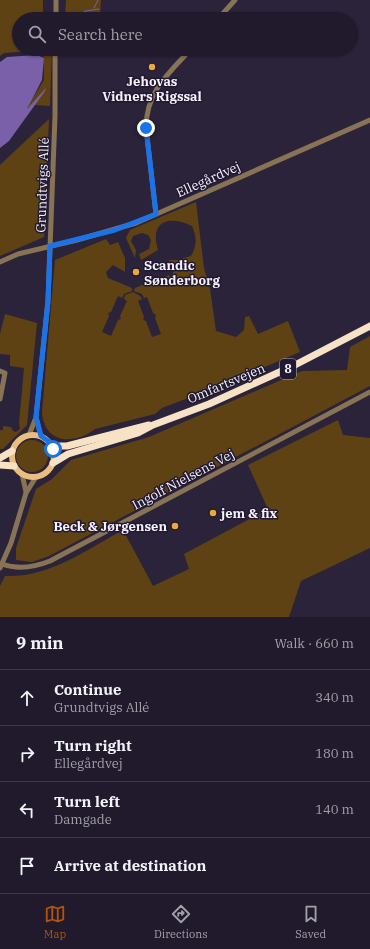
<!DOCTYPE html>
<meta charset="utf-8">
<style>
body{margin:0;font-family:"IBM Plex Serif",serif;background:#2d2738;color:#f1f3f6}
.stop{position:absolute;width:12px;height:12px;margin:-9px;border:3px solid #1a73e8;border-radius:50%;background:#fff}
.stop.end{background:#1a73e8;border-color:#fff;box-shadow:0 1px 4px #0008}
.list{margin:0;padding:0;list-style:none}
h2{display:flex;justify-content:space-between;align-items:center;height:52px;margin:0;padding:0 16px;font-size:17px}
h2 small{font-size:13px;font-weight:400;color:#a2a1a9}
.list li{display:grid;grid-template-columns:26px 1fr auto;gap:12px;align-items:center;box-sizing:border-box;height:56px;padding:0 16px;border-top:1px solid #3d3848}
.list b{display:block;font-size:15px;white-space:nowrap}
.list p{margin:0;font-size:13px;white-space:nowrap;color:#a2a1a9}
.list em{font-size:13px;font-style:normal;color:#a2a1a9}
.icon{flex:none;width:22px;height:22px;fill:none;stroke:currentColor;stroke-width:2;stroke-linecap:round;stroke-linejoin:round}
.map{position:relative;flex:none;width:370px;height:617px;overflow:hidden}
.search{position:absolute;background:#201a2c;box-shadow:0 1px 3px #0004;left:12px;right:12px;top:12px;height:44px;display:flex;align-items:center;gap:10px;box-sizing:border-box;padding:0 14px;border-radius:22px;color:#a2a1a9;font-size:15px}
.sheet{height:276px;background:#201a2c}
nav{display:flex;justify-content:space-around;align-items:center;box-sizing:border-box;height:56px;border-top:1px solid #3d3848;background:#201a2c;font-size:11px;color:#a2a1a9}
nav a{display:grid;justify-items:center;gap:2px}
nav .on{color:#b45309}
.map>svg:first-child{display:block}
.green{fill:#5f4214}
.water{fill:#7960a8}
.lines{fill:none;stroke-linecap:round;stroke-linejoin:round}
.stream{stroke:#7960a8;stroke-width:1}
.minor{stroke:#887355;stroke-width:5}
.major{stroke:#eabe7f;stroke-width:6}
.highway{stroke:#f7e2c6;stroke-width:7}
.route{stroke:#1a73e8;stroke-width:5}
.poi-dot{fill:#eca93a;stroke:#211930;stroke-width:1.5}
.labels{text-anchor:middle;stroke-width:3;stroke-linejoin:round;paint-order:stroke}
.shield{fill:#211930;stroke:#b6b1c1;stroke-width:1}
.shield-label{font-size:12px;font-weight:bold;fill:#f6f2ff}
.poi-label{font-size:13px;font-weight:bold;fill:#f6f2ff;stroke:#211930;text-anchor:start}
.street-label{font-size:13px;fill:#f6f2ff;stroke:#211930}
</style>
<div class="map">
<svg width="370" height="617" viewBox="0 0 370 617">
<rect width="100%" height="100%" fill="#2a233a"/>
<g class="green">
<polygon points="0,0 43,0 43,19 19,19 19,49 36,49 32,51 4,53 0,56"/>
<polygon points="66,0 101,0 100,18 65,19"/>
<polygon points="44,49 52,49 50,106 36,105 27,107 44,80 44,57 40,55"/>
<polygon points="49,119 44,237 0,256 0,165"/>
<path d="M 196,202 L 204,268 L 210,289 L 216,331 L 236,337 L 244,330 L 245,317 L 249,316 L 258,334 L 288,321 L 300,352 L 220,386 L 162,408 L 155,414 L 95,429 C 73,446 44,443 42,412 L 55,260 L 106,239 L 110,245 L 118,242 L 125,258 L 125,272 L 113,265 L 106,272 L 108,278 L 132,288 L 132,291 L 124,294 L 122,298 L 118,296 L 111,312 L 108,313 L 109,316 L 102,332 L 111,336 L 118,320 L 121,319 L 120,316 L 127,301 L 124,299 L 125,295 L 133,292 L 140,296 L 142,299 L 138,301 L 144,317 L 143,320 L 146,321 L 152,337 L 161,334 L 155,318 L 156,315 L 153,313 L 147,297 L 144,298 L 142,294 L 134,291 L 135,288 L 147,283 L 150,284 L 169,275 L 170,277 L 173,276 L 173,270 L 168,266 L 170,264 L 169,260 L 177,260 L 191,256 C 197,245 197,238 192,226 C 169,215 149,221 158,250 L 141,260 L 139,254 L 149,249 L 151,240 L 148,235 L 142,233 L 133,236 L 131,241 L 136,250 L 135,258 L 126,238 L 130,230 Z"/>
<polygon points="5,314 37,323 27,425 3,449 0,449 0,430 3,430 3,426 11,427 13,431 16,432 20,429 19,423 24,368 10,366 10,355 0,354 0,334"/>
<polygon points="370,336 370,386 49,556 32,562 16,560 16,548 36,489 52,479 71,460 149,437 302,371 347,370 350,347"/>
<path d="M 338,420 L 343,435 L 370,438 L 370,548 L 301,581 L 289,617 L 0,617 L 0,586 L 5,576 C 49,578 86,550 123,530 L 153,586 L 189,569 L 184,554 L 268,509 L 248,465 Z"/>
<circle cx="32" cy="456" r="16"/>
</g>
<polygon class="water" points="37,55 44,58 42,80 27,109 46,88 45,91 9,141 0,148 0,62 7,57"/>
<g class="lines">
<g class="stream">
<polyline points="94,8 98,0"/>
<polyline points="79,14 86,11 99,9"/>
</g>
<g class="minor">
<polyline points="56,19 56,0"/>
<polyline points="218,19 235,0"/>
<path d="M 156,214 L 146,128 C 146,92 168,74 191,49"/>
<polyline points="0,262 18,254 77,240 136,223 370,120"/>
<polyline points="0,371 5,373 0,399"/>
<polyline points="29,435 35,420"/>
<polyline points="41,437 36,417 48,301 55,116 55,49"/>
<polyline points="22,474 26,492"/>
<path d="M 2,564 C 18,570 35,567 50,561 L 370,392"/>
<polyline points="0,568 11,543 26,493 36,477"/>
</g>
<circle class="major" cx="33" cy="456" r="21"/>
<g class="highway">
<polyline points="51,446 67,446 149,425"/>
<polyline points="0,458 12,451"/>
<polyline points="53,463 68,454 138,433 153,425 209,404 295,365 370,326"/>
<polyline points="0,465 14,466"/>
</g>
</g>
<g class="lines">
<polyline class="route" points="53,449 48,441 41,436 36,417 48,301 50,246 115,230 156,214 146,128"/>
</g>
<g class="poi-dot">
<circle cx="152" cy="67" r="4"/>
<circle cx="136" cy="272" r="4"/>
<circle cx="213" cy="513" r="4"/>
<circle cx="175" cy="526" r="4"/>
</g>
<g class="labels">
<rect class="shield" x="280" y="359" width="16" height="20" rx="3"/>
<g class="shield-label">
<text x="288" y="373">8</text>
</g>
<g class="poi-label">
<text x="152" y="86" text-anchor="middle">Jehovas<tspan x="152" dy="15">Vidners Rigssal</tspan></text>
<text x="144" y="270">Scandic<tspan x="144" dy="15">Sønderborg</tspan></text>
<text x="221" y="518">jem &amp; fix</text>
<text x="167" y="531" text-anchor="end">Beck &amp; Jørgensen</text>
</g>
<g class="street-label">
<text transform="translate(208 179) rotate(-24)" y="5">Ellegårdvej</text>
<text transform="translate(42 185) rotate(-88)" y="5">Grundtvigs Allé</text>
<text transform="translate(226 383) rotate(-23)" y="5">Omfartsvejen</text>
<text transform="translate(183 479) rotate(-28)" y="5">Ingolf Nielsens Vej</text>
</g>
</g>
</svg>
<div class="stop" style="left:53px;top:449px"></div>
<div class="stop end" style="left:146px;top:128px"></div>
<div class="search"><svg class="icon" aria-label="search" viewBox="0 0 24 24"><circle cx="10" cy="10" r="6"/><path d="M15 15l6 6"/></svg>Search here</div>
</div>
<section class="sheet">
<h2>9 min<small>Walk · 660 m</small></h2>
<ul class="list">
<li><svg class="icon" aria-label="ahead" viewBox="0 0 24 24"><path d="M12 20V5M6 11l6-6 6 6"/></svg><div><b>Continue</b><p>Grundtvigs Allé</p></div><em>340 m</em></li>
<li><svg class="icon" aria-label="right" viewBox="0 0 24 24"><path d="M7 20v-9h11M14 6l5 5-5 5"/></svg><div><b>Turn right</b><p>Ellegårdvej</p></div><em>180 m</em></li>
<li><svg class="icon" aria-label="left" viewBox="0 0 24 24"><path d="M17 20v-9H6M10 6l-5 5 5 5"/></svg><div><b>Turn left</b><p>Damgade</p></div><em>140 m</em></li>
<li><svg class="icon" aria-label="arrive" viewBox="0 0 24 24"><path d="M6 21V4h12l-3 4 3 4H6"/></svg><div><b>Arrive at destination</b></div></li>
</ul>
</section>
<nav>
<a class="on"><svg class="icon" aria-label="map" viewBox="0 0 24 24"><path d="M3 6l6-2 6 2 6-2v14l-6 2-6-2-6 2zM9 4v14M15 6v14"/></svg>Map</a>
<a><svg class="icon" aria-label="directions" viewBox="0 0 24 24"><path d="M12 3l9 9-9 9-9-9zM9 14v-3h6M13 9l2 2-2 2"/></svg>Directions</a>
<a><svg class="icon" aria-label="saved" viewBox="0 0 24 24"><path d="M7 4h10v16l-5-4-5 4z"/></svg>Saved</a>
</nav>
